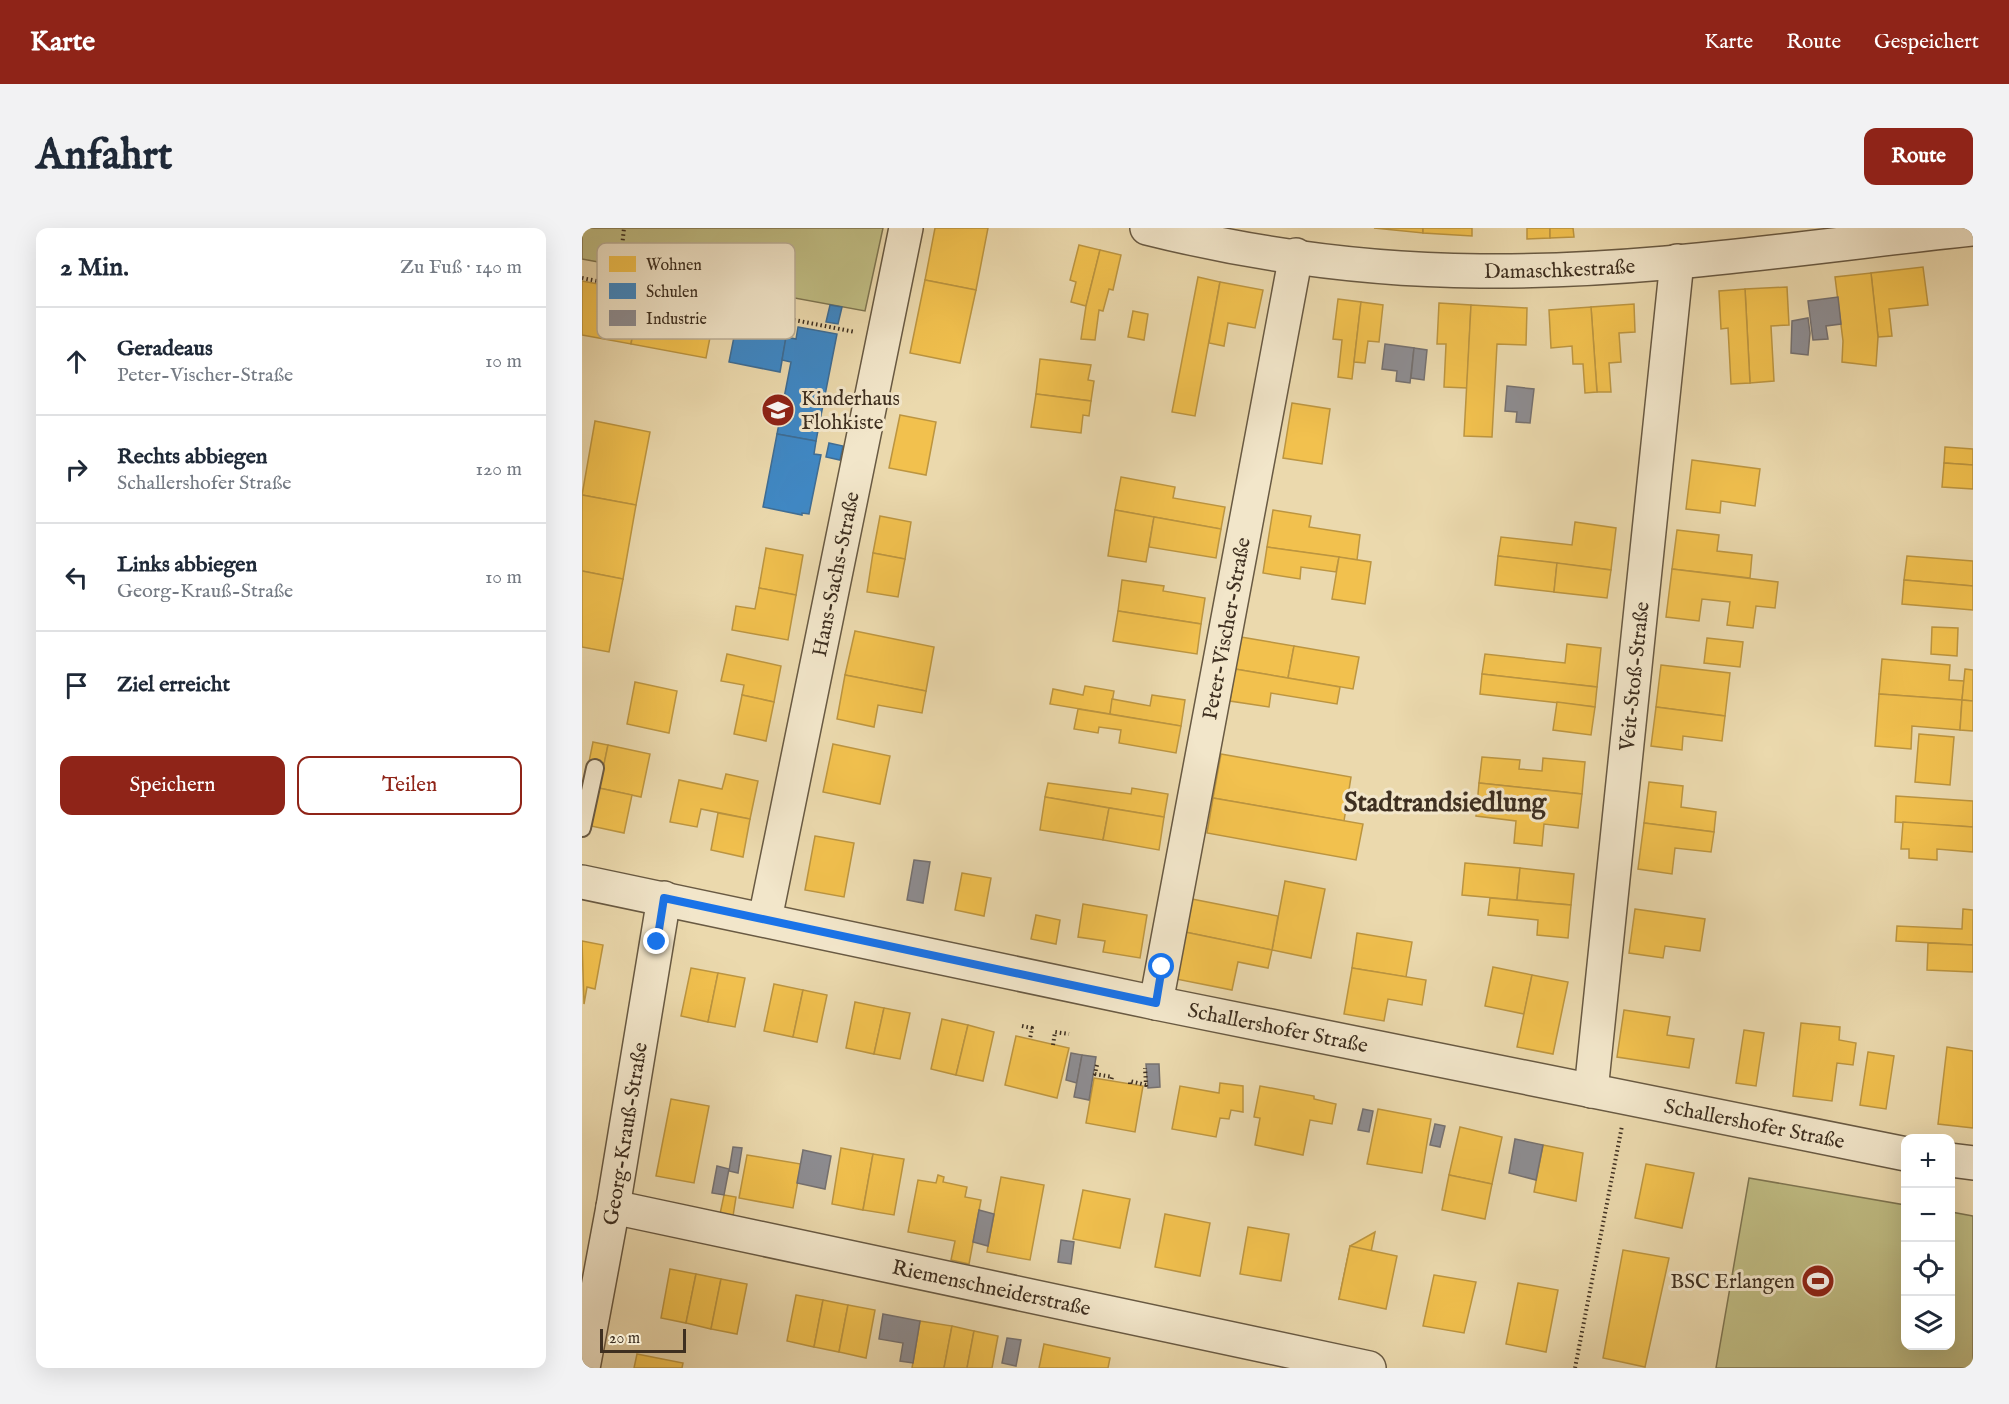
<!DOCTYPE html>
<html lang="de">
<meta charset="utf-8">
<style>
body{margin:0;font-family:"IM FELL English",serif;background:#f2f2f3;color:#1f2937}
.controls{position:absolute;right:18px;bottom:18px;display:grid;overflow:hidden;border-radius:12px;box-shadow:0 6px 24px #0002}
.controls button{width:54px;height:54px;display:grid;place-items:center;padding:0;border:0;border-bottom:2px solid #e0e1e3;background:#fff;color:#1f2937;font:30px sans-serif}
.scale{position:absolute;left:18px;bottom:15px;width:86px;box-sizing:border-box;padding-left:6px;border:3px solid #3e2f20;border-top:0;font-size:16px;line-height:21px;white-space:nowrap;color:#3e2f20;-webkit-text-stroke:4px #f2e6ca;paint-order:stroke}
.stop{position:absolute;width:18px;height:18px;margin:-14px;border:4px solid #1a73e8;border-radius:50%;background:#fff}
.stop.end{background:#1a73e8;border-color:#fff;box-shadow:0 2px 6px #0008}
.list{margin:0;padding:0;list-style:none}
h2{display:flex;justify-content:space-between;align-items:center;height:78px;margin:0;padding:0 24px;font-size:26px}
h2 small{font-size:20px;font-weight:400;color:#747a83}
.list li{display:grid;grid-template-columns:39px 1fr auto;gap:18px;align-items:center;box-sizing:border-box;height:108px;padding:0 24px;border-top:2px solid #e0e1e3}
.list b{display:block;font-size:22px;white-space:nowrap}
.list p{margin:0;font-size:20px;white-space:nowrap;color:#747a83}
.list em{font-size:20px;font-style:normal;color:#747a83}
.actions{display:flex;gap:12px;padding:18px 24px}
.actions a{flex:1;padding:14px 0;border:2px solid #8f2418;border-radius:12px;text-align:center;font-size:21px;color:#8f2418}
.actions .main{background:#8f2418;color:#fff}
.icon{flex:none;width:33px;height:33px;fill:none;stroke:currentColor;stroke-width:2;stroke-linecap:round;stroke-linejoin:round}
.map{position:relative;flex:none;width:1391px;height:1140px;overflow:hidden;border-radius:12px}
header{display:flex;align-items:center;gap:36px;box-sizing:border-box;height:84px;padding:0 30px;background:#8f2418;color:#fff}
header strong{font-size:28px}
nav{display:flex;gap:33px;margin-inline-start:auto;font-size:21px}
.intro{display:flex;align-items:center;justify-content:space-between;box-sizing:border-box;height:144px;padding:0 36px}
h1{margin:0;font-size:42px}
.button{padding:15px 27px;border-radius:12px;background:#8f2418;color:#fff;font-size:21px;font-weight:700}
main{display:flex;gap:36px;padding:0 36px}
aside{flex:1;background:#fff;border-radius:12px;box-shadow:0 6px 24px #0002}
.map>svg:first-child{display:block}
.green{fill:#c0bd84;stroke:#7f7652;stroke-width:1.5}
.homes{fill:#f2c14e;stroke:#bc9540;stroke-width:1.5}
.schools{fill:#3f88c5;stroke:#3f6d94;stroke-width:1.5}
.industry{fill:#8d8d92;stroke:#757170;stroke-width:1.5}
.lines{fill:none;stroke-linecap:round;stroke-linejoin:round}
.service-casing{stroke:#695a43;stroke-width:20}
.minor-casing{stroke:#695a43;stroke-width:36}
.tertiary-casing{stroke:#695a43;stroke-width:36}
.path{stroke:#3e2f20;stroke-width:4;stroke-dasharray:1.5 3;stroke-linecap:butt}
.service{stroke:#f2e6ca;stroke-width:16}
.minor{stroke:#f2e6ca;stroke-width:33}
.tertiary{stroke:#f2e6ca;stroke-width:33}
.route{stroke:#1a73e8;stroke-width:8}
.labels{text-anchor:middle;stroke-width:6;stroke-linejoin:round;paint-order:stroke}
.street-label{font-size:21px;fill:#3e2f20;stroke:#f2e6ca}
.poi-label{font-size:21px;fill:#3e2f20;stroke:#f2e6ca;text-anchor:start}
.district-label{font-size:27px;font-weight:bold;fill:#3e2f20;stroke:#f2e6ca}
.key{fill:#f2e6ca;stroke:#bcaf97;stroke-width:1.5}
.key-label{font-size:16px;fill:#3e2f20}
</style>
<header>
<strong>Karte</strong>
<nav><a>Karte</a><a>Route</a><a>Gespeichert</a></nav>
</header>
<div class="intro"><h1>Anfahrt</h1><a class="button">Route</a></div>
<main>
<aside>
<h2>2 Min.<small>Zu Fuß · 140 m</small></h2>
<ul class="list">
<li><svg class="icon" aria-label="ahead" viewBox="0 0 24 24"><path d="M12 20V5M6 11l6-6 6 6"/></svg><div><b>Geradeaus</b><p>Peter-Vischer-Straße</p></div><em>10 m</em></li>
<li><svg class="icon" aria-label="right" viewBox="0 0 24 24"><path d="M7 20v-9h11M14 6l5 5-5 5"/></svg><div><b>Rechts abbiegen</b><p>Schallershofer Straße</p></div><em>120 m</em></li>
<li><svg class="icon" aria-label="left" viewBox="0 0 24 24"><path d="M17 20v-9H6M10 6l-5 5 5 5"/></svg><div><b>Links abbiegen</b><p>Georg-Krauß-Straße</p></div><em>10 m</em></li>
<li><svg class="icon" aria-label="arrive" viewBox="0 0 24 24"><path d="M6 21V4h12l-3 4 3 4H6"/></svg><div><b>Ziel erreicht</b></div></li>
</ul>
<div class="actions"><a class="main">Speichern</a><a>Teilen</a></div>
</aside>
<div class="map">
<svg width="1391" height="1140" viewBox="0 0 1391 1140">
<rect width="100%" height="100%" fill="#ebd9ad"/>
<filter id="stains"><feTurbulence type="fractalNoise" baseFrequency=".00333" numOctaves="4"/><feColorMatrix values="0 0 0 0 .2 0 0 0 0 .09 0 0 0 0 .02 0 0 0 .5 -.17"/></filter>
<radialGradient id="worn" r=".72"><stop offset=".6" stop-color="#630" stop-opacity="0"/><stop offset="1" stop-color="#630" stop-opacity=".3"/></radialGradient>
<g class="green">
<polygon points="0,0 301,0 283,83 0,31"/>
<polygon points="1167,950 1323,977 1324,1118 1368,1118 1369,984 1391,988 1391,1140 1134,1140"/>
</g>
<g class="homes">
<polygon points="353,0 406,0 394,62 343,52"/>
<polygon points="792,0 841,0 841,5"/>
<polygon points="841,0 890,0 890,8 841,5"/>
<polygon points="945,0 968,0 968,10 945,11"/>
<polygon points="968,0 991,0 992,9 968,10"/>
<polygon points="497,17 518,22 504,78 489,74 494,54 488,52"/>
<polygon points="518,22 539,27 531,62 527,61 521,83 517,82 513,112 499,111 504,78"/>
<polygon points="1341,39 1346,77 1307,81 1310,108 1296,109 1289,45"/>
<polygon points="1289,45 1296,109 1294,138 1260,134 1261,113 1253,49"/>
<polygon points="616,49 638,54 613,188 590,184"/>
<polygon points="343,52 394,62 378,135 328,125"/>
<polygon points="0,53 59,64 49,116 0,107"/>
<polygon points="638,54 681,62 673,100 646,95 642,118 627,115"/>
<polygon points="1205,59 1207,97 1189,98 1192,153 1168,155 1163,61"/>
<polygon points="1163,61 1168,155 1149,156 1146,100 1139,101 1137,63"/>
<polygon points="59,64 134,79 124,130 49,116"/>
<polygon points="756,71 779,74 770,151 756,149 760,112 751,111"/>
<polygon points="779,74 801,77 797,114 786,113 783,135 772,134"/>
<polygon points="857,75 889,77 885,160 862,159 864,116 855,116"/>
<polygon points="1052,76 1053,104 1037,105 1039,134 1027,135 1029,164 1015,164 1009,79"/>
<polygon points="889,77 945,80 944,117 915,116 910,209 882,208"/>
<polygon points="1009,79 1015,164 1003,165 1001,136 991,136 990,118 969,120 967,82"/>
<polygon points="551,83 566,86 562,112 546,109"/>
<polygon points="458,131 509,137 506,152 512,153 509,173 454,166"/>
<polygon points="454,166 509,173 507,188 501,187 499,205 449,199"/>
<polygon points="710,175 748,181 740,236 701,230"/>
<polygon points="318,187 354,194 344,247 307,240"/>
<polygon points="13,193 68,204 54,277 0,267"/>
<polygon points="1363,219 1391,221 1391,237 1362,235"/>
<polygon points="1110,232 1178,241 1173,278 1139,273 1138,285 1104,281"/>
<polygon points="1362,235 1391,237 1391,261 1360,259"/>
<polygon points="539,249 593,259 591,270 643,279 639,301 533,282"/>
<polygon points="0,267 54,277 41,351 0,343"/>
<polygon points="533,282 572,289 564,334 526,328"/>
<polygon points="691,282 729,288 727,299 778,307 775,332 685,319"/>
<polygon points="298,288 329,294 323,331 291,325"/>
<polygon points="572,289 639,301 634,330 567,319"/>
<polygon points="993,294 1034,300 1029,342 916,328 919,309 990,317"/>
<polygon points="1095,302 1137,307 1135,323 1170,327 1168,350 1090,341"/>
<polygon points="685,319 757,329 754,344 719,339 718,351 681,345"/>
<polygon points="184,320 221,327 214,367 177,360"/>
<polygon points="291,325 323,331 316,369 285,364"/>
<polygon points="916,328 975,335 972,364 913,357"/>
<polygon points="1325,328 1391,333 1391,358 1322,352"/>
<polygon points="757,329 789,334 783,376 750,371"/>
<polygon points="975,335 1029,342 1025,370 972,364"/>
<polygon points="1090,341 1196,354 1193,380 1174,378 1171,400 1145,397 1148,374 1120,371 1117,393 1084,389"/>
<polygon points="0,343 41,351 27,424 0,419"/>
<polygon points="540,352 582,358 581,363 623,370 619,396 536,383"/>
<polygon points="1322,352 1391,358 1391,382 1320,376"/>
<polygon points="177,360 214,367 206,412 150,402 154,378 173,381"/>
<polygon points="536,383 619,396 615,426 531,413"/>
<polygon points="1350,399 1376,400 1375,428 1349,426"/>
<polygon points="273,403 352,419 344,463 263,447"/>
<polygon points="659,409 712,418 706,450 653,441"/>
<polygon points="1125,410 1161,414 1158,439 1122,435"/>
<polygon points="985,416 1019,420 1015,459 900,446 903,426 983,435"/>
<polygon points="712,418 777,429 771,461 706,450"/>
<polygon points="145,426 199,438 192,474 160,467 162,457 139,453"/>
<polygon points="1300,431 1368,437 1367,452 1382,453 1380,472 1297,466"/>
<polygon points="1079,437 1148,445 1143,488 1074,479"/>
<polygon points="653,441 758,459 755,476 689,465 687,479 648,473"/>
<polygon points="1383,441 1391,442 1391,473 1380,472"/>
<polygon points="900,446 1015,459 1013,479 898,466"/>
<polygon points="263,447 344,463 340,485 296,477 292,499 255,491"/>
<polygon points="53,454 95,463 87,505 45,496"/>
<polygon points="503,458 532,463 528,486 468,476 471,461 501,467"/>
<polygon points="1297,466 1380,472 1378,502 1330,498 1329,521 1293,518"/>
<polygon points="160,467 192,474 184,513 152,506"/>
<polygon points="570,467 603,472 599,498 528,486 530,471 568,478"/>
<polygon points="1380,472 1391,473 1391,503 1378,502"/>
<polygon points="975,474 1013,479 1009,507 971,502"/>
<polygon points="1074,479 1143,488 1140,513 1101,508 1100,522 1069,518"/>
<polygon points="496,481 599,498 594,525 537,515 539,502 517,499 516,505 492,501"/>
<polygon points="1337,506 1372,509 1368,557 1333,554"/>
<polygon points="11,514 26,517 21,542 6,539"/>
<polygon points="251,516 308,528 298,576 241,564"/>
<polygon points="26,517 68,526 59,569 17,560"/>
<polygon points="639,526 769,549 762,593 631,570"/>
<polygon points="900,529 938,532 937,541 960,543 961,530 1003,534 1000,566 897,555"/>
<polygon points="144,546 176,553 168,591 119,581 115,599 88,594 97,552 140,561"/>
<polygon points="1067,554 1101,558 1099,579 1134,584 1132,604 1062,595"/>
<polygon points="466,555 549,566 550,560 586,566 582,589 463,569"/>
<polygon points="897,555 1000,566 996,600 962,596 960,618 932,615 934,593 894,588"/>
<polygon points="17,560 50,567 42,605 9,598"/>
<polygon points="1314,568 1391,573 1391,599 1313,594"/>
<polygon points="463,569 527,580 521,612 458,602"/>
<polygon points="631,570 781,596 774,632 625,605"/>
<polygon points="527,580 582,589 577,622 521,612"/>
<polygon points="136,585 168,591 161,629 129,622"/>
<polygon points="1321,594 1391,599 1391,624 1355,621 1355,632 1327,630 1327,621 1319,621"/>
<polygon points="1062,595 1132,604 1129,624 1093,620 1090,646 1056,641"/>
<polygon points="233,608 272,615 262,669 223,662"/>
<polygon points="883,635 938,640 935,672 880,667"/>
<polygon points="938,640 992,646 989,677 935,672"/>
<polygon points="380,645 409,650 402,688 373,682"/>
<polygon points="703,653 743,661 729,730 690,722"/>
<polygon points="908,670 989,677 986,710 955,707 956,692 906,687"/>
<polygon points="610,671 696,688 690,722 603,704"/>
<polygon points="501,676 565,687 558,730 521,724 523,713 496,709"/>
<polygon points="1053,681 1123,691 1118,723 1083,718 1081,730 1047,725"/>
<polygon points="1381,681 1391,682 1391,717 1314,713 1315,698 1380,701"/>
<polygon points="454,687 478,692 474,716 449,711"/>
<polygon points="603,704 690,722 686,740 656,734 650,762 594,751"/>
<polygon points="775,705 830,714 824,749 770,740"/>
<polygon points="0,713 21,717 13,761 5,759 2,776"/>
<polygon points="1346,715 1391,717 1391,744 1345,742"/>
<polygon points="911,739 950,747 942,786 903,778"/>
<polygon points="109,740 136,745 126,794 99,788"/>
<polygon points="770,740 844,752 840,777 806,771 802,793 762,786"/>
<polygon points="136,745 163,750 153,799 126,794"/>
<polygon points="950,747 986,754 971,826 935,819"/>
<polygon points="192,756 221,762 211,809 182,803"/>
<polygon points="221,762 245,767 235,814 211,809"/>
<polygon points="273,774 302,780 292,826 264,820"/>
<polygon points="302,780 328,785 318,831 292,826"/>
<polygon points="1042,782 1088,789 1085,807 1112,811 1107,840 1035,829"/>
<polygon points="360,791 386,797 374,847 349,841"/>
<polygon points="1219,795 1258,799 1257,812 1274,815 1271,837 1255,835 1250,873 1211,868"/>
<polygon points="386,797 412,804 401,853 374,847"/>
<polygon points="1162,802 1182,805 1174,858 1154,855"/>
<polygon points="434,808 487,820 475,870 423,857"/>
<polygon points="1365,819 1391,823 1391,900 1356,896"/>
<polygon points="1286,824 1312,828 1304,881 1278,877"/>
<polygon points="512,850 561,858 553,904 504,895"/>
<polygon points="638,855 661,858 661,884 649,882 647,891 638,890 634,909 590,901 598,858 637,865"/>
<polygon points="678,858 732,868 732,871 754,876 750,896 728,892 721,927 673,917 678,890 672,889"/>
<polygon points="89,871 127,878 112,955 74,948"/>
<polygon points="796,881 849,891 840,945 785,936"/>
<polygon points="878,899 920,909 910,956 867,947"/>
<polygon points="961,917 1001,925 994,973 952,964"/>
<polygon points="259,920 291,926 281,982 250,976"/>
<polygon points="291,926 322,931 312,987 281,982"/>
<polygon points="165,927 219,936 211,980 157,970"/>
<polygon points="1064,936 1112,945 1100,1000 1053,990"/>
<polygon points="356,947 362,949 361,954 385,959 383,969 399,972 387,1036 369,1032 373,1013 326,1004 336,952 354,955"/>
<polygon points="867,947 910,956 903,991 860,982"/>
<polygon points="419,949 462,957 448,1032 405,1024"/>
<polygon points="501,962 548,971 538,1020 491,1011"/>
<polygon points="142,967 154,969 151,988 138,986"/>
<polygon points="583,986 628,995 618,1048 573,1039"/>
<polygon points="666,999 707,1006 699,1053 658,1046"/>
<polygon points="793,1004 783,1054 757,1071 768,1018"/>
<polygon points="768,1018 815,1028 804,1081 757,1071"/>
<polygon points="1041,1022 1087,1030 1063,1139 1021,1130"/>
<polygon points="88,1041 114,1046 104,1095 79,1090"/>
<polygon points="114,1046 139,1051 129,1101 104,1095"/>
<polygon points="852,1047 894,1054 882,1105 841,1098"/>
<polygon points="139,1051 165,1056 155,1106 129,1101"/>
<polygon points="936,1055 976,1062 964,1124 924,1116"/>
<polygon points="214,1067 241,1072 232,1119 205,1113"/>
<polygon points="241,1072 266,1077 257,1124 232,1119"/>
<polygon points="266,1077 293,1082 284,1130 257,1124"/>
<polygon points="338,1093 370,1098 362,1140 330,1140"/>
<polygon points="370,1098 392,1103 385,1140 362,1140"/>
<polygon points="392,1103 416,1108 410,1140 385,1140"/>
<polygon points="462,1116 528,1130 526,1140 457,1140"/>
<polygon points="55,1126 101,1135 100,1140 52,1140"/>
</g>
<g class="schools">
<polygon points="248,77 260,79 256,96 244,94"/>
<polygon points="156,89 206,99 198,144 147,134"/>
<polygon points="216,99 255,106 234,213 195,206 209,134 200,132 204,109 214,111"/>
<polygon points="195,206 234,213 232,226 239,227 227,286 220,285 220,287 181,279"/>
<polygon points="247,215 261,218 258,232 244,229"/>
</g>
<g class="industry">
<polygon points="1256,69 1259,96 1244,98 1246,111 1231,112 1226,73"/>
<polygon points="1226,90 1228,105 1226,127 1209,125 1210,93"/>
<polygon points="803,116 832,120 828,155 814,153 815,143 800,141"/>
<polygon points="832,120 845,122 842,152 829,150"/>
<polygon points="925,158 952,161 948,195 934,194 935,184 923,183"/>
<polygon points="332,632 348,634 341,675 325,672"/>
<polygon points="489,825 500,827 495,855 484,852"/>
<polygon points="500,827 514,829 507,872 492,869"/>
<polygon points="564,836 577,836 578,859 566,860"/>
<polygon points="781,881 791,883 787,904 776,902"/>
<polygon points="853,896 863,898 858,919 848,917"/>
<polygon points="933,911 961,917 954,952 927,945"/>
<polygon points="151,919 160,920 156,945 147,943"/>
<polygon points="221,922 249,928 243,961 215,955"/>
<polygon points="135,938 147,941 142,967 130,965"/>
<polygon points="397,982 412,986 406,1018 391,1014"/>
<polygon points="479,1012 492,1014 489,1036 476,1034"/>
<polygon points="301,1086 338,1093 331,1135 318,1133 321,1115 297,1111"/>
<polygon points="425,1110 439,1112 434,1138 420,1135"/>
</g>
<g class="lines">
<g class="service-casing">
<polyline id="service" points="0,600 13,540"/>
</g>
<g class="minor-casing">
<g id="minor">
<path id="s1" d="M 565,0 C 673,27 786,42 898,43 C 1062,45 1227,18 1391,1"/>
<path id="s2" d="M 183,691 L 324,0"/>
<path id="s3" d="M 574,775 L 714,27"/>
<path id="s4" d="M 1009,863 L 1095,33"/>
<path id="s5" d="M 31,979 L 787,1140"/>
<path id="s6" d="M 1,1140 L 31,979 L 82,670"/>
</g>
</g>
<g class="tertiary-casing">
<g id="tertiary">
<path id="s7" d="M 0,654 L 574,775 L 1324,926"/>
<polyline points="1368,932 1391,935"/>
</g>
</g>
<g class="path">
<polyline points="0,50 273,104"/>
<polyline points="36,57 42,0"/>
<polyline points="440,798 450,800 448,811"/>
<polyline points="471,817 473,804 487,806"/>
<polyline points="515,837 513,846 530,849 529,853"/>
<polyline points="548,856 548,853 564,857 563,840"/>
<polyline points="993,1140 1040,898"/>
</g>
<use href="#service" class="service"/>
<use href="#minor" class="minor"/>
<use href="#tertiary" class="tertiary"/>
</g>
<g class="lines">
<polyline class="route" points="75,714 82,670 574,775 580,739"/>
</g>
<defs>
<g id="school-disc" transform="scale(1.725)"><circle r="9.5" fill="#8f2418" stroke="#f2e6ca"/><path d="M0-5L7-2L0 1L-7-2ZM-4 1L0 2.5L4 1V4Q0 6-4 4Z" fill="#fff"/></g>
<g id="stadium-disc" transform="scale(1.725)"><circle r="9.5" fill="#8f2418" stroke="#f2e6ca"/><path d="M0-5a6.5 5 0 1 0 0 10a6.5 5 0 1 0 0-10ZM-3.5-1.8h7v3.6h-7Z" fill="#fff"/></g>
</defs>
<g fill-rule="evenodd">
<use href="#school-disc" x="196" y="182"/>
<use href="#stadium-disc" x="1236" y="1053"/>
</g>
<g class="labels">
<g class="street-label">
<text dy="7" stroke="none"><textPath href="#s1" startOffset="416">Damaschkestraße</textPath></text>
<text dy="7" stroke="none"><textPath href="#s2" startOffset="352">Hans-Sachs-Straße</textPath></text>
<text dy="7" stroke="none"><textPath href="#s3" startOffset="381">Peter-Vischer-Straße</textPath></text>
<text dy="7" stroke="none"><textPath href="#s4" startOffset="417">Veit-Stoß-Straße</textPath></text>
<text dy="7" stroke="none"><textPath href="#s7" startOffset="711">Schallershofer Straße</textPath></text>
<text dy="7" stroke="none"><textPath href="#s7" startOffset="1197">Schallershofer Straße</textPath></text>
<text dy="7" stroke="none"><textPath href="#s6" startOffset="238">Georg-Krauß-Straße</textPath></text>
<text dy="7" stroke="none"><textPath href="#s5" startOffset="387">Riemenschneiderstraße</textPath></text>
</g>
<g class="poi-label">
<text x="219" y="177">Kinderhaus<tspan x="219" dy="24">Flohkiste</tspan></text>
<text x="1213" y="1060" text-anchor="end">BSC Erlangen</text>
</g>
<g class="district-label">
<text x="863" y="583">Stadtrandsiedlung</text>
</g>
</g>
<rect x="15" y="15" width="198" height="96" rx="9" class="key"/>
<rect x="27" y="28" width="27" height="16" fill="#f2c14e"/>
<rect x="27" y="55" width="27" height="16" fill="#3f88c5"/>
<rect x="27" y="82" width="27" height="16" fill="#8d8d92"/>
<g class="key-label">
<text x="64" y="42">Wohnen</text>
<text x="64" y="69">Schulen</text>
<text x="64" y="96">Industrie</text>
</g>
<rect width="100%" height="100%" filter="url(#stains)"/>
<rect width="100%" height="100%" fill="url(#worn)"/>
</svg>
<div class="controls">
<button>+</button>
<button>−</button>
<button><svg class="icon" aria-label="locate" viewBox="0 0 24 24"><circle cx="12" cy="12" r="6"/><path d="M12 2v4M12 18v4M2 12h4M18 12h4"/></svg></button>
<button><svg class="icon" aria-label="layers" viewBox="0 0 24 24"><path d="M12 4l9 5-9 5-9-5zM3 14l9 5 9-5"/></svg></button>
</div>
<div class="scale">20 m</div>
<div class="stop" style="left:580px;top:739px"></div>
<div class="stop end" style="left:75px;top:714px"></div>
</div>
</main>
